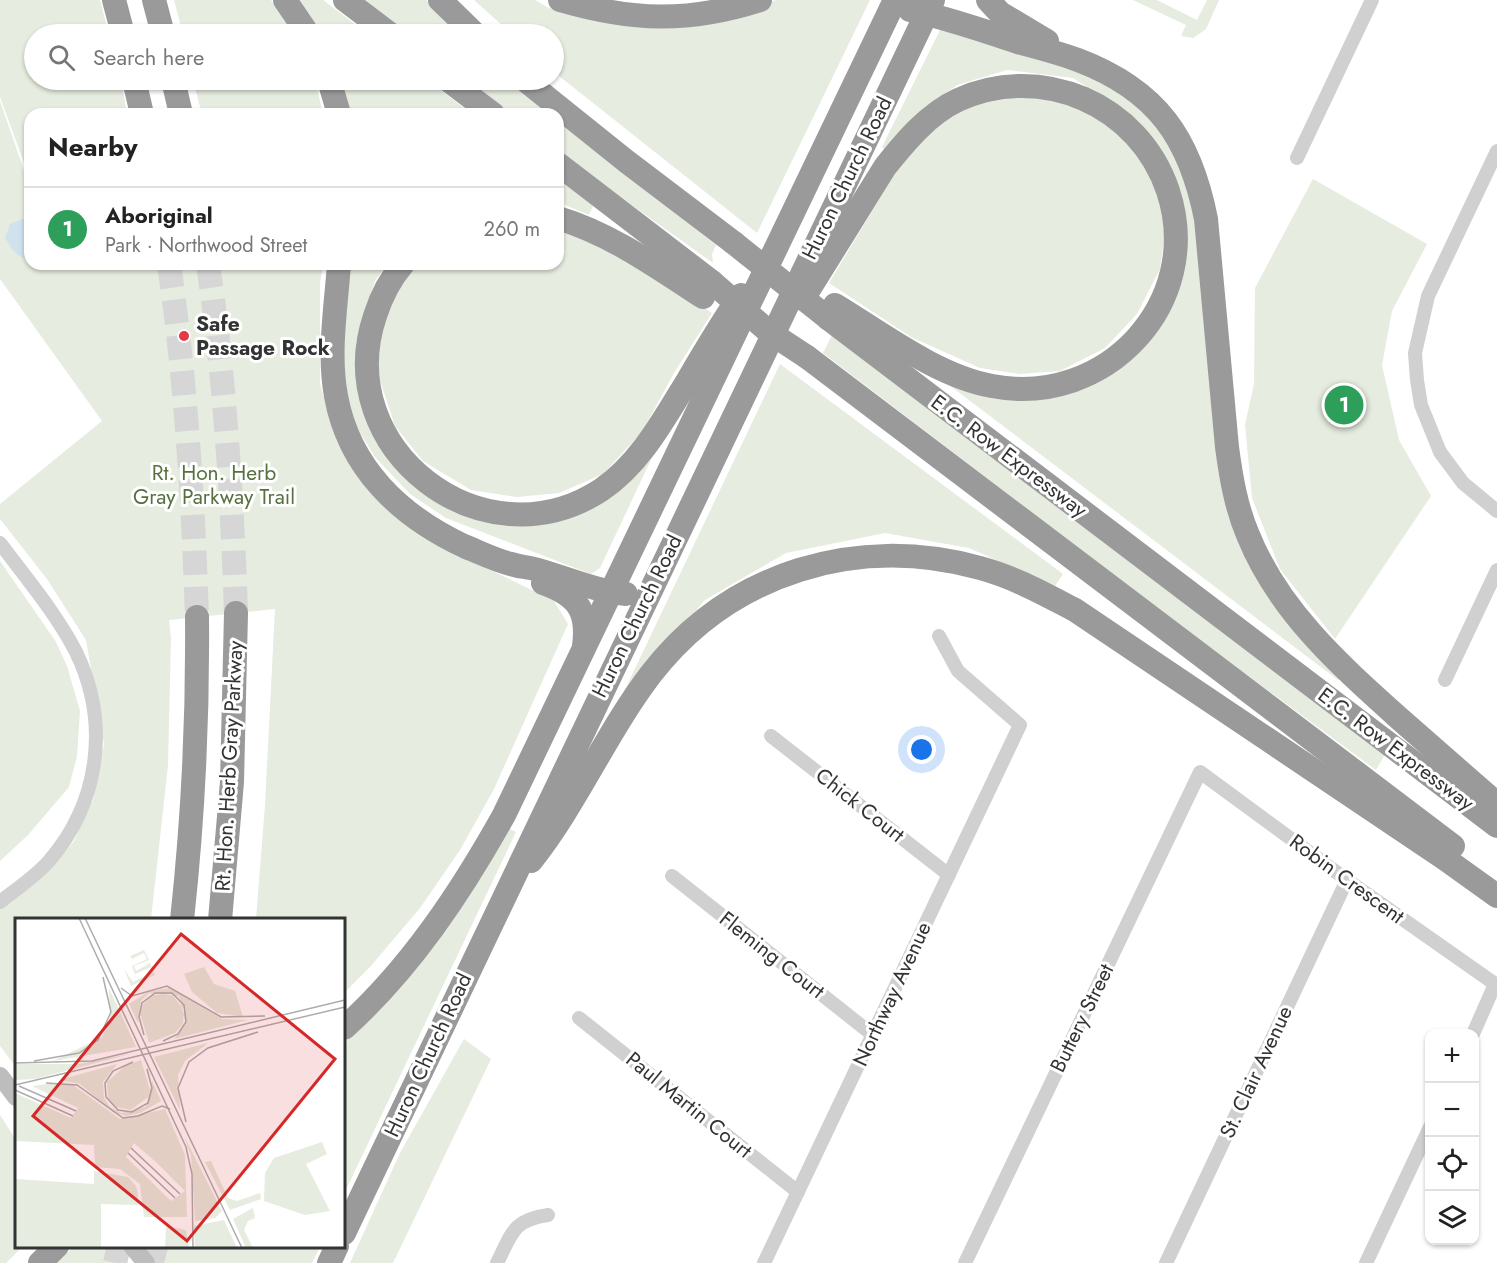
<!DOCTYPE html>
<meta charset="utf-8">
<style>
body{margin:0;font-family:Jost,sans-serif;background:#f6f6f6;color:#222}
.controls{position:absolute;right:18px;bottom:18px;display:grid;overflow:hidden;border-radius:12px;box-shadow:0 2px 4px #0004}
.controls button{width:54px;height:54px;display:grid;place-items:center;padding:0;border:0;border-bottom:2px solid #e0e0e0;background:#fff;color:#222;font:30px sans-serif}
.you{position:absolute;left:922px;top:750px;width:21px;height:21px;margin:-15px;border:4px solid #fff;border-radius:50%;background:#1a73e8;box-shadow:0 0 0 9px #1a73e833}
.badge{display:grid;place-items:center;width:39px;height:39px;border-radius:50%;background:#e63946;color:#fff;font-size:20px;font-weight:700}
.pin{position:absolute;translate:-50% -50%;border:3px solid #fff;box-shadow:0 2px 6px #0006}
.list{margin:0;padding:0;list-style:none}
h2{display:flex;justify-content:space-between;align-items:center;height:78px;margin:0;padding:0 24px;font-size:26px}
h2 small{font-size:20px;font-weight:400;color:#767676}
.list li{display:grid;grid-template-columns:39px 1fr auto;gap:18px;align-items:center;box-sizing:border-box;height:84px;padding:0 24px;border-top:2px solid #e0e0e0}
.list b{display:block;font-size:22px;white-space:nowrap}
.list p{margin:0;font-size:20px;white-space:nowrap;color:#767676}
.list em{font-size:20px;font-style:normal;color:#767676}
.icon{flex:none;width:33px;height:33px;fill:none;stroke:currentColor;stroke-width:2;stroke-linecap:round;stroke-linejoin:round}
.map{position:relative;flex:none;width:1497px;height:1263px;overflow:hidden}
.search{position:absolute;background:#fff;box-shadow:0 2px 4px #0004;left:24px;top:24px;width:540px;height:66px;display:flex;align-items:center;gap:15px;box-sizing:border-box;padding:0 21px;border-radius:33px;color:#767676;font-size:22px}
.panel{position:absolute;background:#fff;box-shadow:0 2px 4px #0004;left:24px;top:108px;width:540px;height:162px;border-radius:18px}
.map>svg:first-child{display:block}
.green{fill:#e6ecdf}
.water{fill:#cfe2ee}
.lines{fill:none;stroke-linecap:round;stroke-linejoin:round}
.highway-tunnel{stroke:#d6d6d6;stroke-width:24;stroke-dasharray:24 12;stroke-linecap:butt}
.street{stroke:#d0d0d0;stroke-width:14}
.secondary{stroke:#bdbdbd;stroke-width:18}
.highway{stroke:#9a9a9a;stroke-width:24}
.highway-bridge{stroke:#9a9a9a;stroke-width:24}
.poi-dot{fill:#e63946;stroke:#fff;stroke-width:2}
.labels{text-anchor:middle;stroke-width:6;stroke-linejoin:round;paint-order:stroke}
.street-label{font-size:21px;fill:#333;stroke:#fff}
.poi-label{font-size:21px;font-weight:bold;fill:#333;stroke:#fff;text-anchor:start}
.park-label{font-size:21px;fill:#56703f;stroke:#fff}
.inset-road{fill:none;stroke:#adadad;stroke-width:1.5}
.view{fill:#d62828;fill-opacity:0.15;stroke:#d62828;stroke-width:3}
.inset-edge{fill:none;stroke:#333;stroke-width:3}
</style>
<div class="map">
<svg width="1497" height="1263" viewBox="0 0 1497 1263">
<rect width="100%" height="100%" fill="#fff"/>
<g class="green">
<polygon points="0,0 100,0 109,34 34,34 34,80 121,80 127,114 30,114 30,264 323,264 320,283 320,384 337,441 383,504 446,548 554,601 568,624 494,789 460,850 420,908 370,967 344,993 344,920 256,919 265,805 275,609 169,620 171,638 168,765 151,919 16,920 16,1067 0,1046 0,909 47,872 74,841 93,800 104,744 86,640 47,579 0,519 0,504 102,421 0,279 0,101 29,185 27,171 0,97"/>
<polygon points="174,0 271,0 293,34 183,34"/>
<polygon points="293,0 323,0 368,34 317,34"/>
<polygon points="365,0 426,0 461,34 409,34"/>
<polygon points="474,0 535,0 549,8 605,19 719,16 777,0 870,0 757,233 554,72 554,34 512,34"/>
<polygon points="1133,0 1157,0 1197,20 1207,0 1219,0 1206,29 1193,38 1181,36 1186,25"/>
<polygon points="941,28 1077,67 1130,93 1156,123 1179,158 1195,205 1240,544 1345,677 1338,680 949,385 953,381 1108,373 1183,240 1122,109 1073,78 1007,70 957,85 909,122 885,150 882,147"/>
<polygon points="193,80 315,80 323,114 202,114"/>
<polygon points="339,80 427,80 472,114 347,114"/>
<polygon points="468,80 509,80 551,114 512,114"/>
<polygon points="994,95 1079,103 1118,127 1143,157 1160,194 1165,233 1160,269 1137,314 1105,348 1060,371 1019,374 980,368 911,337 829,283 896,171 941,118"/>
<polygon points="558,119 716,245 712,254 713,263 612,191 558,149"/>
<polygon points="558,179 593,206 589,215 558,202"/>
<polygon points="1313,179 1427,244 1392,311 1382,365 1399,440 1431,496 1335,639 1280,569 1252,498 1245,425 1254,384 1255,288"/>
<polygon points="558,225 618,252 712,313 674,373 642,432 603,474 559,493 517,497 471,490 423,461 395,426 379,377 377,336 391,298 415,264 558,264"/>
<polygon points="349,264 387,264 375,281 356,342 356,382 370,424 421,489 549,520 656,449 600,568 591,574 446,518 410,494 375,457 356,426 342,380"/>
<polygon points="832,335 1387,751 1376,770 1178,624 823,353"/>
<polygon points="780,364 1063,574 1055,586 969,548 885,533 786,553 705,600 620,700"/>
<polygon points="0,561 56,642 67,666 80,711 77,756 69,787 28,835 0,861"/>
<polygon points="510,829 516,832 344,1194 344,1044 402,982 436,941"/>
<polygon points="464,1039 491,1059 393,1263 350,1263 400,1153"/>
<polygon points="0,1115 16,1140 16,1246 22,1247 6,1263 0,1263"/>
<polygon points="74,1246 109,1247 122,1263 57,1263"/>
<polygon points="150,1247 320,1247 312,1263 166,1263"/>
</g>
<path class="water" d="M 22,219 L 30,221 L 30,260 C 17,258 11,248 5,238 L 10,224 Z"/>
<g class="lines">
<g class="highway-tunnel">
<path d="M 169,264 C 186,381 193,499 197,617"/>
<path d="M 208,264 C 225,379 232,497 236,613"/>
<polyline points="115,1263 119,1246"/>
<polyline points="152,1263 156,1246"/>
</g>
<g class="street">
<polyline points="1497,151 1428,296 1415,353 1417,380 1421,405 1440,452 1463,483 1497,511"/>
<polyline points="1297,158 1372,0"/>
<path d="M 0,543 C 26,578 56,613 76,652 C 110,722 100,802 49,861 C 35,877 16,889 0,902"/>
<polyline points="1445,680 1497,570"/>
<polyline points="771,736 949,875"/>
<polyline points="672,876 873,1035"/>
<polyline points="579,1018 798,1192"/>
<path d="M 497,1263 C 512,1233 513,1220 548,1215"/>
<polyline points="764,1263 1020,725 958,671 939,636"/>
<polyline points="965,1263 1200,772 1347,880 1495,984 1473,1034"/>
<polyline points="1166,1263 1347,880"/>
<polyline points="1366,1263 1430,1127"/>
</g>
<g class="secondary">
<polyline points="0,1076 16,1097"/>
<polyline points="132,1246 146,1263"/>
</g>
<g class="highway">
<polyline points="114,0 123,34"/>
<polyline points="154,0 163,34"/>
<polyline points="285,0 308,34"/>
<polyline points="345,0 390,34"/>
<polyline points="440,0 475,34"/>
<path d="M 560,0 C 632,21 688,23 760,0"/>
<polyline points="988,0 1000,13 1047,41"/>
<path d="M 910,10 C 948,18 984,31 1021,43 C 1040,48 1059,53 1078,60 C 1157,90 1190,138 1206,219 L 1227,447 C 1231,477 1236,507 1248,535 C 1279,612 1341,666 1401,720 C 1433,748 1465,776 1497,804"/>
<polyline points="134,80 142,114"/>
<polyline points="173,80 181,114"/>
<polyline points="329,80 339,114"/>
<polyline points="448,80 493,114"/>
<polyline points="525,80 626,161 734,243"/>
<polyline points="558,164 712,282"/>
<path d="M 558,218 C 611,234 657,267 703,297"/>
<path d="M 339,264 C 336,307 328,353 336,396 C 349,468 400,516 464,546 C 479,552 495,560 511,564 C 520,567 529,567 538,570 C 567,578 595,591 626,594"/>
<path d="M 403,264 C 390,279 381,297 375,316 C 330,449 483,567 601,490 C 640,464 664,419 688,380 C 705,351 722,322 741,295"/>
<path d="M 803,299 L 885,167 C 905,142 928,114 958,100 C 1041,62 1139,104 1168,191 C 1205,303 1105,408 992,386 C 937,376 883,334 835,305"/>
<polyline points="829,319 1497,826"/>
<polyline points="807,357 1453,846"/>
<path d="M 543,583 C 576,595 589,609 584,646"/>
<path d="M 531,861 C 577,803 606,733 651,674 C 730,572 857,534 980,568 C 1014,577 1044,594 1075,610 L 1444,858 L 1497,896"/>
<path d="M 182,920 C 193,819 198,718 197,617"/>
<polyline points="220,920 232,782 236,613"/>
<path d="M 344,1028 C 410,969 461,892 504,815 L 895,0"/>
<polyline points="344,1233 933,0"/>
<polyline points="40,1263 57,1246"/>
<polyline points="329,1263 337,1246"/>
</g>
<g class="highway-bridge">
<polyline points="734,243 829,319"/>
<polyline points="712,282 769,332 807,357"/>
</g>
</g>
<circle class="poi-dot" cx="184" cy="336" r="6"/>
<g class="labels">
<g class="street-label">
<text transform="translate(847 178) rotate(-64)" y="7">Huron Church Road</text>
<text transform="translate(1009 456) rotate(37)" y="7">E.C. Row Expressway</text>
<text transform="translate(637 616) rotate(-64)" y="7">Huron Church Road</text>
<text transform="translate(1396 749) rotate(37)" y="7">E.C. Row Expressway</text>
<text transform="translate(229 766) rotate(-87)" y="7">Rt. Hon. Herb Gray Parkway</text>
<text transform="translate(860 805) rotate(38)" y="7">Chick Court</text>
<text transform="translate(1347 879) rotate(36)" y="7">Robin Crescent</text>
<text transform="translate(772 955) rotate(38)" y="7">Fleming Court</text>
<text transform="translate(892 994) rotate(-65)" y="7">Northway Avenue</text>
<text transform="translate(1082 1018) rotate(-64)" y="7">Buttery Street</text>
<text transform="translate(428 1055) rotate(-65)" y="7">Huron Church Road</text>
<text transform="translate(1256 1072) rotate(-65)" y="7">St. Clair Avenue</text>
<text transform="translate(689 1105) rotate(39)" y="7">Paul Martin Court</text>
</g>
<g class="poi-label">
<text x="196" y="331">Safe<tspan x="196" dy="24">Passage Rock</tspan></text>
</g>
<g class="park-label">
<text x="214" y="480">Rt. Hon. Herb<tspan x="214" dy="24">Gray Parkway Trail</tspan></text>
</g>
</g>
<g transform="translate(15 918)">
<rect width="330" height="330" fill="#fff"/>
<path d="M 129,32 L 134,42 L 119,48 L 121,53 L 135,45 L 140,57 L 116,68 L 109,51 L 118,64 L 138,54 L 136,49 L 120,56 L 117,48 L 132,41 L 129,35 L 117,41 L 115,38 ZM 189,49 L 199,66 L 220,73 L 228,99 L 202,95 L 177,74 L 169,56 ZM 94,70 L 121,129 L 38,143 L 87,119 L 95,103 ZM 154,70 L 207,101 L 233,102 L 159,121 L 171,106 L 164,78 L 134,75 L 126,83 L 123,105 L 114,86 L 133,74 ZM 156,76 L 169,91 L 168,106 L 160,115 L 134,125 L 125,95 L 128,87 L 137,77 ZM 193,125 L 170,143 L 163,157 L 165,192 L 139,139 ZM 119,135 L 20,161 L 0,162 L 0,146 L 64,146 ZM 126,142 L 135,172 L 133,179 L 116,192 L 101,189 L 93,180 L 92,164 L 110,148 ZM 102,146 L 88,164 L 89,180 L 95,189 L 106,195 L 131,189 L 137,163 L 146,183 L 125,195 L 111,198 L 98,194 L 65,166 L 44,162 ZM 40,165 L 58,167 L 105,201 L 150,191 L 170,237 L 172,299 L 129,299 L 125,266 L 105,251 L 80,249 L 79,227 L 0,223 L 0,175 L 56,200 L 63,190 L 17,168 ZM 119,225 L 142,245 L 170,273 L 156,283 L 111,239 ZM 169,218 L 207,293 L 200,300 L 180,303 L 176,238 ZM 307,224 L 312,236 L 291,246 L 315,293 L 290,297 L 249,283 L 250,255 L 259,240 ZM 196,243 L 213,280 L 222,283 L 245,275 L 246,281 L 215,292 L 190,244 ZM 79,253 L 113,259 L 121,268 L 123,277 L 123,287 L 86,286 L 86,330 L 0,330 L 0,261 L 79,266 ZM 238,290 L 240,300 L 233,303 L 229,312 L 238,330 L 231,330 L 218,301 ZM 209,302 L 222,330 L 180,330 L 179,308 ZM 151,308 L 171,312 L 174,330 L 150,330 Z" fill="#e6ecdf" fill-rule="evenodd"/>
<path class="inset-road" d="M 64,0 L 171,229 L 177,256 L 178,330M 70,0 L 227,330M 106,70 L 117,78 L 152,68 L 206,99 L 250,98M 129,117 L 124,99 L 127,85 L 140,75 L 157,75 L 169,87 L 171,104 L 163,116 L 148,123M 19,143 L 64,135 L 83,122 L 96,94 L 88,59M 118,144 L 98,153 L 90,165 L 91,179 L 103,192 L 117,194 L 133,185 L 137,170 L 132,151M 0,145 L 77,143 L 330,82M 31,165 L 62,167 L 108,200 L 123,198 L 147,188 L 155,191M 0,167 L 330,89M 4,168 L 61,193M 0,172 L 58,198M 171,204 L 163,170 L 174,144 L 193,130 L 243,114M 116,230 L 165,276M 113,235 L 160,280"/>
<path class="view" d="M 166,16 L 320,141 L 172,323 L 18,198 Z"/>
<rect width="330" height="330" class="inset-edge"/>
</g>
</svg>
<div class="controls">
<button>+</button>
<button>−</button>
<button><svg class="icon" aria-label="locate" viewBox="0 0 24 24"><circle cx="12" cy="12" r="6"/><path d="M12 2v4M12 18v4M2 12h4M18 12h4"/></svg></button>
<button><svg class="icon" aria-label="layers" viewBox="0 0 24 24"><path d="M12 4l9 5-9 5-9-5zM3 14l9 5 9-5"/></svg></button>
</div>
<div class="you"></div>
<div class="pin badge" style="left:1344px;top:405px;background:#2e9e5b">1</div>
<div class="search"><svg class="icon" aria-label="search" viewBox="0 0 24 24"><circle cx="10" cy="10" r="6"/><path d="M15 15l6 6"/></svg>Search here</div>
<section class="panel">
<h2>Nearby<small></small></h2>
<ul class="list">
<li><span class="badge" style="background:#2e9e5b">1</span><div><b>Aboriginal</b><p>Park · Northwood Street</p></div><em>260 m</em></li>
</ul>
</section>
</div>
